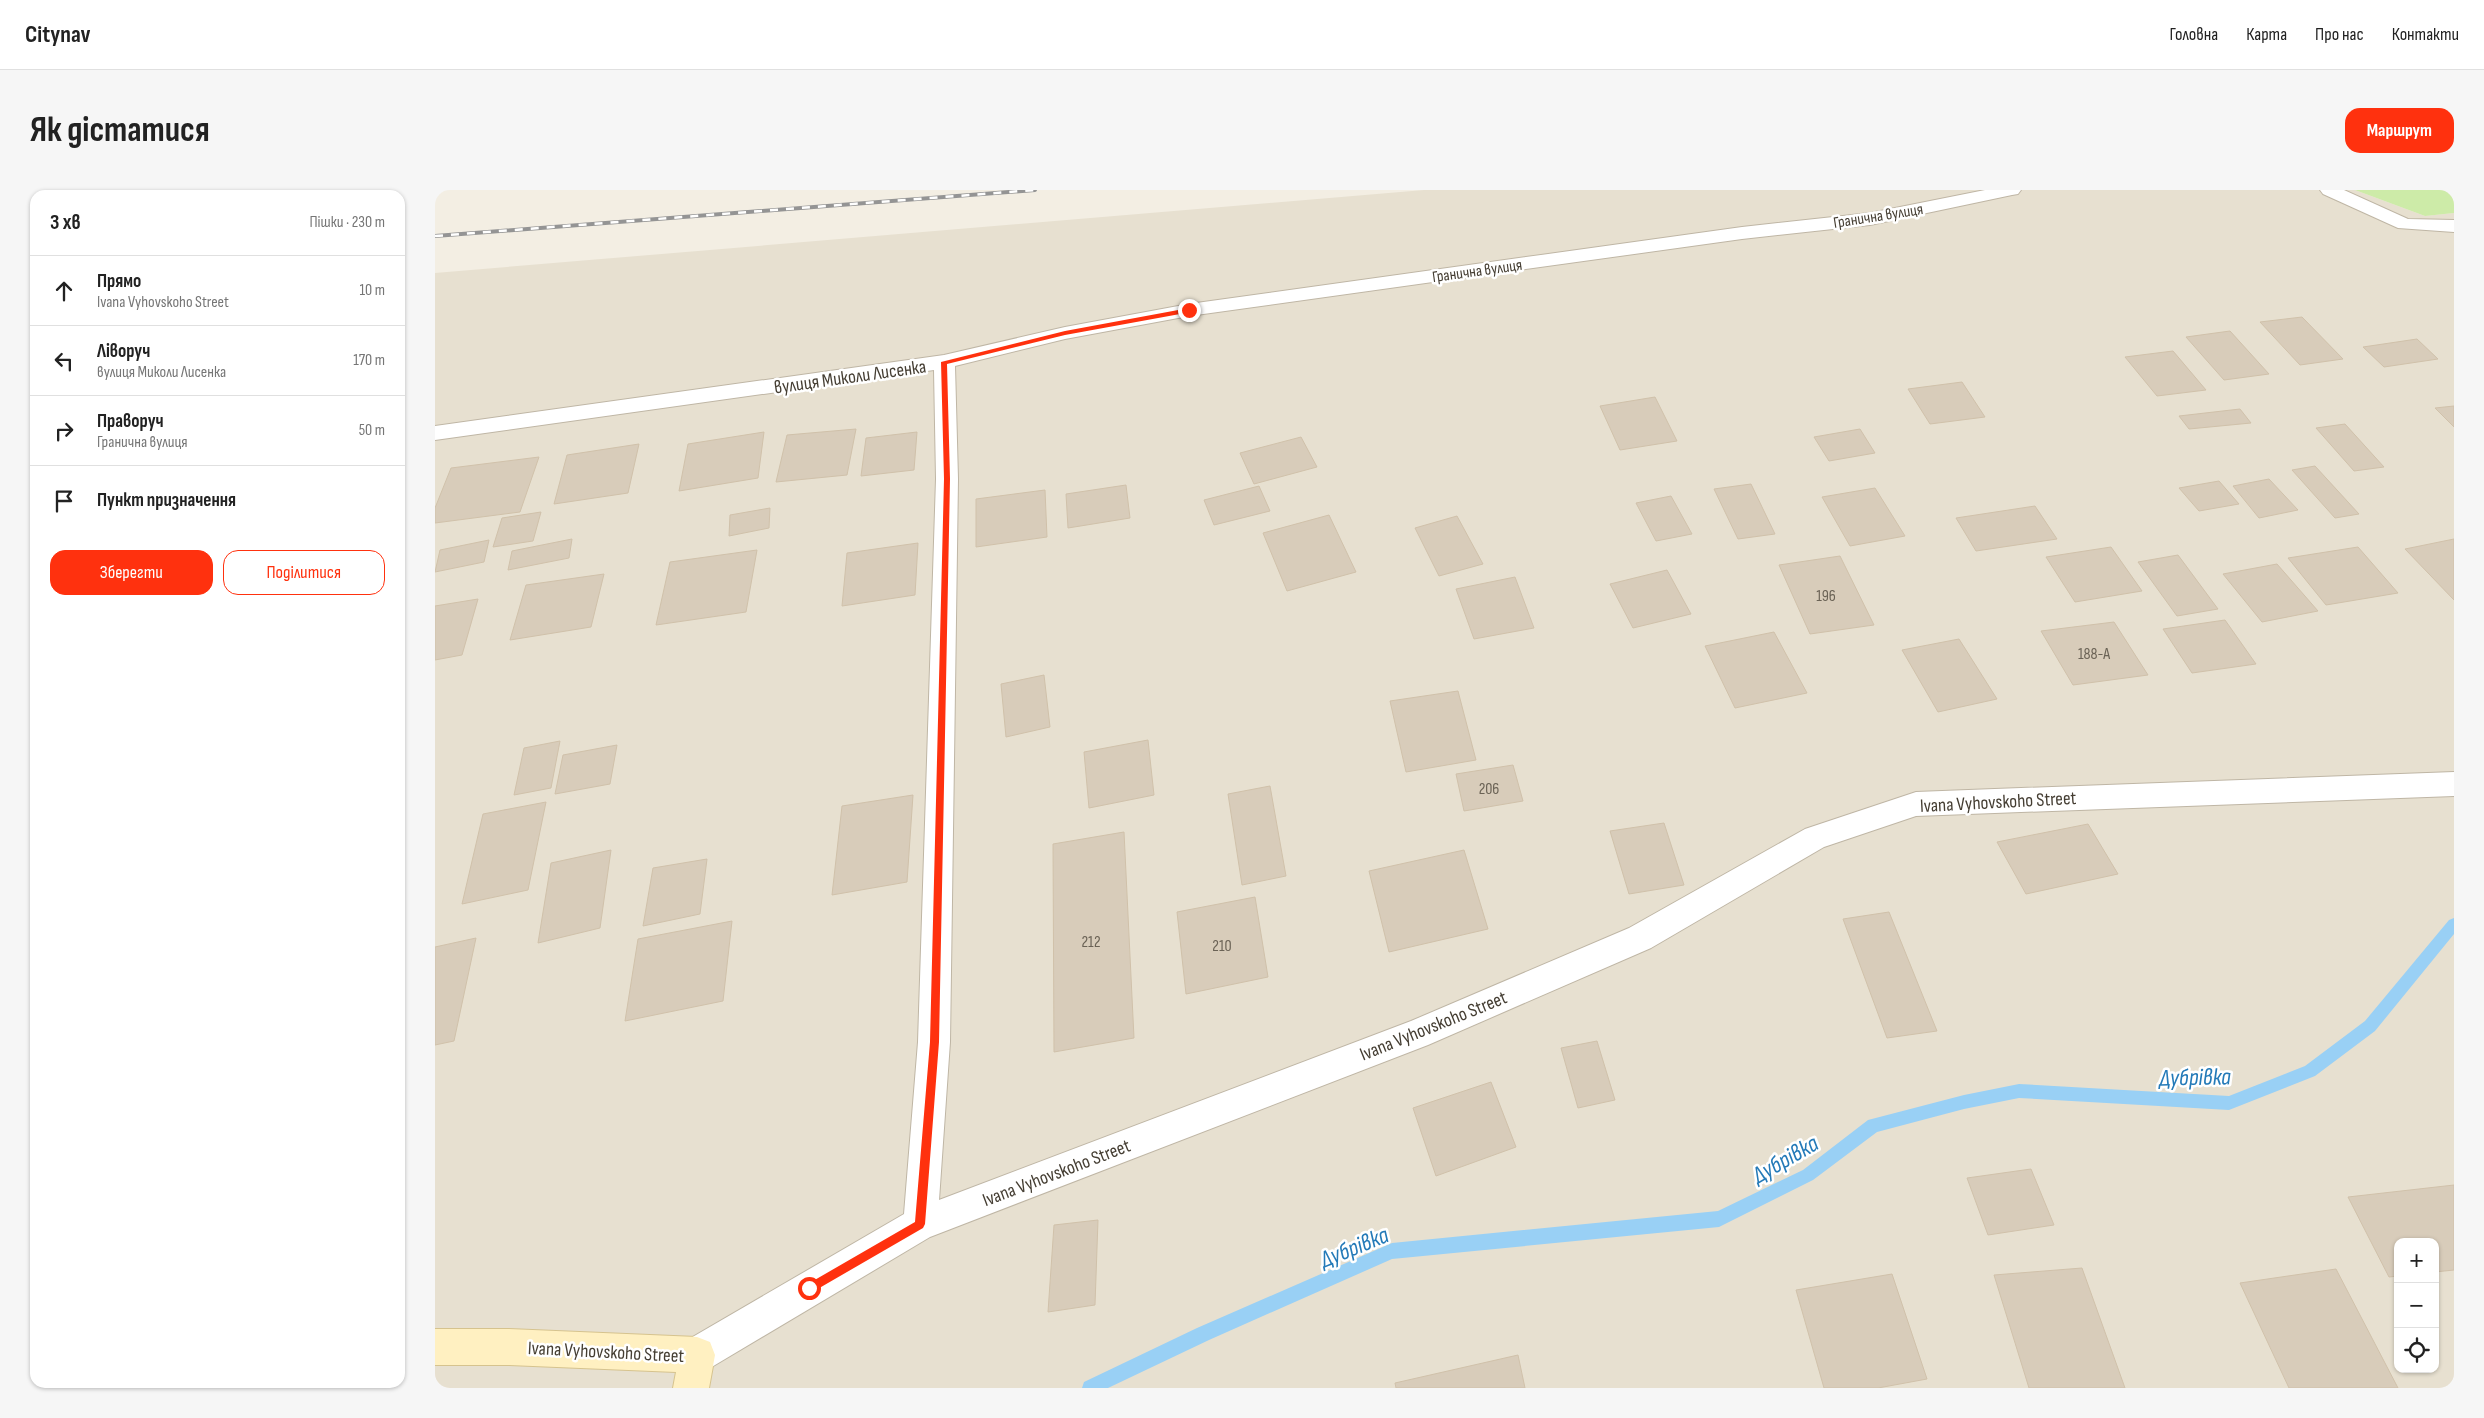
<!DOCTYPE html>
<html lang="uk">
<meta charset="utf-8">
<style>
body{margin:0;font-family:"Sofia Sans Condensed",sans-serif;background:#f6f6f6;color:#222}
.controls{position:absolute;right:15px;bottom:15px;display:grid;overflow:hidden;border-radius:10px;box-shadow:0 1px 4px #0004}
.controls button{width:45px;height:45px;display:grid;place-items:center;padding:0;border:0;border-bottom:1px solid #e0e0e0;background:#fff;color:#222;font:25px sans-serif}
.stop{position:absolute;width:15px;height:15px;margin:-11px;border:4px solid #ff310e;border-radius:50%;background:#fff}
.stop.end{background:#ff310e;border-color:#fff;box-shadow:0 1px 5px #0008}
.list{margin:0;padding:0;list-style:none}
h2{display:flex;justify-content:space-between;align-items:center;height:65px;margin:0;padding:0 20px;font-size:21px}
h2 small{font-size:16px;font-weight:400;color:#767676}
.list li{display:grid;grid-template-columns:32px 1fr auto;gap:15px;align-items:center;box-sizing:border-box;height:70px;padding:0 20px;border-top:1px solid #e0e0e0}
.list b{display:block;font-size:19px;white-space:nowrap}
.list p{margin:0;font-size:16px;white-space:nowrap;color:#767676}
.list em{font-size:16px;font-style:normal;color:#767676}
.actions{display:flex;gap:10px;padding:15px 20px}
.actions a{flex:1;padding:11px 0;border:1px solid #ff310e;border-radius:15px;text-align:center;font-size:18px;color:#ff310e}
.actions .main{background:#ff310e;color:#fff}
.icon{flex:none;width:28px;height:28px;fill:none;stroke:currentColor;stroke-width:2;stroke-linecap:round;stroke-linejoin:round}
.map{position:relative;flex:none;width:2019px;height:1198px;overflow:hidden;border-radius:15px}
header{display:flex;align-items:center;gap:30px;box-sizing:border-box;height:70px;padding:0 25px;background:#fff;border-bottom:1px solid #e0e0e0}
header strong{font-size:24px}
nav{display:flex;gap:28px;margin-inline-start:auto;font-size:18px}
.intro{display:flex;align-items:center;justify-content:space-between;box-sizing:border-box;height:120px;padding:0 30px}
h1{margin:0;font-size:35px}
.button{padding:12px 22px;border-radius:15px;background:#ff310e;color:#fff;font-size:18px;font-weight:700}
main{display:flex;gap:30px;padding:0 30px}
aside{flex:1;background:#fff;border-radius:15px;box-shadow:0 1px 4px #0004}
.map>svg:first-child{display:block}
.residential{fill:#e7e0d0;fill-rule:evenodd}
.green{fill:#cdeba8}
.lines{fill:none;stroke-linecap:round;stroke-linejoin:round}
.stream{fill:#99d0f5;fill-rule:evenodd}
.building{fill:#d8ccba;stroke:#d0c1aa}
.street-casing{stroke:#bfb6a5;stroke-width:2}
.secondary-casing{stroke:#d6c38e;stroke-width:2}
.street{fill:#fff;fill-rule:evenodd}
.secondary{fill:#fff0c1;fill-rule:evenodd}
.rail-casing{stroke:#949494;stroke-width:4}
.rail{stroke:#fff;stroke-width:2.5;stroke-dasharray:8;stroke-linecap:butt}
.route{fill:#ff310e}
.labels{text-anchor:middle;stroke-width:5;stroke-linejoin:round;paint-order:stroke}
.far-street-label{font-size:16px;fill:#453e33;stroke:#fff}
.number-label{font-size:16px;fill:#6a6255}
.street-label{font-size:19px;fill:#453e33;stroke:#fff}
.near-water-label{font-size:24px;font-style:italic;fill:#247ab8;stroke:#fff}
</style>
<header>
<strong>Citynav</strong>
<nav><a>Головна</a><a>Карта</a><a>Про нас</a><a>Контакти</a></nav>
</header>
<div class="intro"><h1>Як дістатися</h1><a class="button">Маршрут</a></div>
<main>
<aside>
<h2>3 хв<small>Пішки · 230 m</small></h2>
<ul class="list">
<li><svg class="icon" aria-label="ahead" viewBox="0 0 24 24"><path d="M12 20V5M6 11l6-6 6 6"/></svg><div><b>Прямо</b><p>Ivana Vyhovskoho Street</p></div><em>10 m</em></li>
<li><svg class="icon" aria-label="left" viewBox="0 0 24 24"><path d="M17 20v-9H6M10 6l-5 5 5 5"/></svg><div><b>Ліворуч</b><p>вулиця Миколи Лисенка</p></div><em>170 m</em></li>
<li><svg class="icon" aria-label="right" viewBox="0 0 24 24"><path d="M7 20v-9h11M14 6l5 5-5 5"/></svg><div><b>Праворуч</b><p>Гранична вулиця</p></div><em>50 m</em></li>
<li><svg class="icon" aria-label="arrive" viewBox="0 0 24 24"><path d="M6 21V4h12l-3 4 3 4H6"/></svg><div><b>Пункт призначення</b></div></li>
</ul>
<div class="actions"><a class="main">Зберегти</a><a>Поділитися</a></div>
</aside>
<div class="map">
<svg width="2019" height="1198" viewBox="0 0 2019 1198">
<rect width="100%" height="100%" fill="#f3eee3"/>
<path class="residential" d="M 989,0 L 1920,0 L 1990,26 L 2019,23 L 2019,1198 L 0,1198 L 0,83 ZM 1963,1052 L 2000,1052 L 2000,1179 L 1963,1179 Z"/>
<polygon class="green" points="1920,0 2019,0 2019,23 1990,26"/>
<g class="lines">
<polygon class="stream" points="2019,728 2019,744 1940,841 1880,886 1794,920 1584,908 1529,919 1442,942 1378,990 1284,1037 957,1069 774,1150 673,1198 647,1198 649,1192 762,1138 957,1053 1283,1021 1368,980 1433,930 1529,905 1584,894 1794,906 1870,876 1930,831 2014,730"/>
</g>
<g class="building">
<polygon points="1867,127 1908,169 1865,175 1825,132"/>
<polygon points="1795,141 1834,184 1789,190 1751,147"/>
<polygon points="1982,149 2003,169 1949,177 1928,157"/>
<polygon points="1738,161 1771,200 1722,206 1690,167"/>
<polygon points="1527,192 1550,227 1495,234 1473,199"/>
<polygon points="1220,207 1242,251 1185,260 1165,216"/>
<polygon points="2019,216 2019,237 2000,218"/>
<polygon points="1805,219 1816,233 1754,239 1744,226"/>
<polygon points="1910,234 1949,277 1919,281 1881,238"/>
<polygon points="421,239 412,285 341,292 352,245"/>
<polygon points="1425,239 1440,263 1394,271 1379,247"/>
<polygon points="329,242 323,288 244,301 253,254"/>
<polygon points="482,242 479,280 426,286 431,248"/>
<polygon points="866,247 882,277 819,294 805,263"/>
<polygon points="204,254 193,303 119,314 132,265"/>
<polygon points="104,267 85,322 0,333 0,318 16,278"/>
<polygon points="1880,276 1924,324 1900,328 1857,280"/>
<polygon points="1834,289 1863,320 1824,328 1798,296"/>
<polygon points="1784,291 1804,314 1764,321 1744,298"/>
<polygon points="1316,294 1340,344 1303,349 1279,299"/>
<polygon points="691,295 695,328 633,338 631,304"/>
<polygon points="824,296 835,321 779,335 769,310"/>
<polygon points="1440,298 1470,346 1415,356 1387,307"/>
<polygon points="610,300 612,347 541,357 541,309"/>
<polygon points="1236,306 1257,344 1221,351 1201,313"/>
<polygon points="1600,316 1622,349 1541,361 1521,328"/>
<polygon points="335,318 334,338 294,346 295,325"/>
<polygon points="106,322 98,351 58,357 67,328"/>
<polygon points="894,325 921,382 852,401 828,343"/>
<polygon points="1022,326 1048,374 1004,386 980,338"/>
<polygon points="137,349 134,368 73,380 77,361"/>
<polygon points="2019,349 2019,410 1970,359"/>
<polygon points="54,350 49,372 0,382 5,360"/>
<polygon points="483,353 480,405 407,416 412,363"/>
<polygon points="1676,357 1707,401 1640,412 1611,367"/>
<polygon points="1923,357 1963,403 1891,415 1853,368"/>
<polygon points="322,360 311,422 221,435 235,372"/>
<polygon points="1743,365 1783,419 1742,426 1703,372"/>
<polygon points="1405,366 1439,435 1375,444 1344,375"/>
<polygon points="1842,374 1883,421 1827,432 1788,384"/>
<polygon points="1232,380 1256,424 1198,438 1175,394"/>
<polygon points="169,384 156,437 75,450 91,395"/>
<polygon points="1080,387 1099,438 1039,449 1021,399"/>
<polygon points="43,409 27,465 0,470 0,416"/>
<polygon points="1790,430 1821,474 1757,483 1728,439"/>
<polygon points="1679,432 1713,485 1638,495 1606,441"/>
<polygon points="1339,442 1372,503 1300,518 1270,456"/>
<polygon points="1524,449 1562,509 1503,522 1467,460"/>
<polygon points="609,485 615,537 571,547 566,494"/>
<polygon points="1023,501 1041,570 971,582 955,511"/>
<polygon points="713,550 719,605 654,618 649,562"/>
<polygon points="125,551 116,598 79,605 89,558"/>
<polygon points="182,555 175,594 120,604 128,565"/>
<polygon points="1078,575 1088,611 1029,621 1021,584"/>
<polygon points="835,596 851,686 807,695 793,604"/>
<polygon points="478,605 472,692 397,705 407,616"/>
<polygon points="111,612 93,700 27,714 48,624"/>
<polygon points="1229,633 1249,695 1194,704 1175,641"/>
<polygon points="1653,634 1683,684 1591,704 1562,652"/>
<polygon points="689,642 699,848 619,862 618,654"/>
<polygon points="176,660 165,738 103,753 116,673"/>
<polygon points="1029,660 1053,739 954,762 934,681"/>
<polygon points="272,669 265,724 208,736 218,678"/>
<polygon points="820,707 833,787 751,804 742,722"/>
<polygon points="1454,722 1502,841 1452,848 1408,729"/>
<polygon points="297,731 288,811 190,831 203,749"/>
<polygon points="41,748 19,851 0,855 0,757"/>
<polygon points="1162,851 1180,910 1143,918 1126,858"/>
<polygon points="1056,892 1081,957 1001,986 978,918"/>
<polygon points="1596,979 1619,1035 1553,1045 1532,988"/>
<polygon points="2019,995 2019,1080 2000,1082 2000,1052 1963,1052 1963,1086 1954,1087 1913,1007"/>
<polygon points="663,1030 660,1115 613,1122 619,1035"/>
<polygon points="1647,1078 1690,1198 1594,1198 1559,1085"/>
<polygon points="1901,1079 1963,1198 1854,1198 1805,1093"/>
<polygon points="1457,1084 1492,1189 1443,1198 1389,1198 1361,1100"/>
<polygon points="1083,1165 1090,1198 961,1198 960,1193"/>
</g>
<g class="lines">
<g class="street-casing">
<g id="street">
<polygon points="1550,0 1586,0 1583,4 1577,5 1435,35 1307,49 754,126 630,149 520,176 523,289 515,852 504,1010 976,831 1194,738 1370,639 1481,602 2019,582 2019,606 1481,626 1389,657 1216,758 993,855 495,1047 275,1178 262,1183 249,1178 244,1165 249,1152 469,1024 483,852 501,289 499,180 0,250 0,236 509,165 630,137 754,114 1307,37 1435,23"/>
<polygon points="1885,0 1909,0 1973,29 2019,30 2019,42 1963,38 1888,4"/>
</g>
</g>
<g class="secondary-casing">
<polygon id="secondary" points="0,1139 74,1139 262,1147 275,1152 280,1165 274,1198 238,1198 241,1182 74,1175 0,1175"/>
</g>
<use href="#street" class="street"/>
<use href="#secondary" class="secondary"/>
<g class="rail-casing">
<polyline id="rail" points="0,46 600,0"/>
</g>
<use href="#rail" class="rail"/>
</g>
<polygon class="route" points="754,118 756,122 630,145 512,174 515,289 504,852 490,1034 488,1038 374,1104 371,1102 371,1095 480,1032 495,852 509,289 506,172 630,141"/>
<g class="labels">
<g class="far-street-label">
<text transform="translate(1443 25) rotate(-9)" y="6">Гранична вулиця</text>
<text transform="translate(1042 80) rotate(-8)" y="6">Гранична вулиця</text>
</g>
<g class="number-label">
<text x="1391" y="411">196</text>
<text x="1659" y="469">188-А</text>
<text x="1054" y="604">206</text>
<text x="656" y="757">212</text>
<text x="787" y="761">210</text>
</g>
<g class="street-label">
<text transform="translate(415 186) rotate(-8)" y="7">вулиця Миколи Лисенка</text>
<text transform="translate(1563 611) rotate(-3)" y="7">Ivana Vyhovskoho Street</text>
<text transform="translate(998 835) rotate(-22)" y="7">Ivana Vyhovskoho Street</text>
<text transform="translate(621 982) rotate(-21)" y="7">Ivana Vyhovskoho Street</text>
<text transform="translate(171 1161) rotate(3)" y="7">Ivana Vyhovskoho Street</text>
</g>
<g class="near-water-label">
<text transform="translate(1760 887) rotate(-1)" y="8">Дубрівка</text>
<text transform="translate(1350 969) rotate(-30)" y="8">Дубрівка</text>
<text transform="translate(919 1057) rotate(-22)" y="8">Дубрівка</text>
</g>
</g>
</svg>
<div class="controls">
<button>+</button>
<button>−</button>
<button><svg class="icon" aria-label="locate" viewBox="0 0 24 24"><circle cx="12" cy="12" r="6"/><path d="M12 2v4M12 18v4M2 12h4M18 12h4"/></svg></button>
</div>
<div class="stop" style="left:374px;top:1098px"></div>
<div class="stop end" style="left:754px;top:120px"></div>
</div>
</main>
